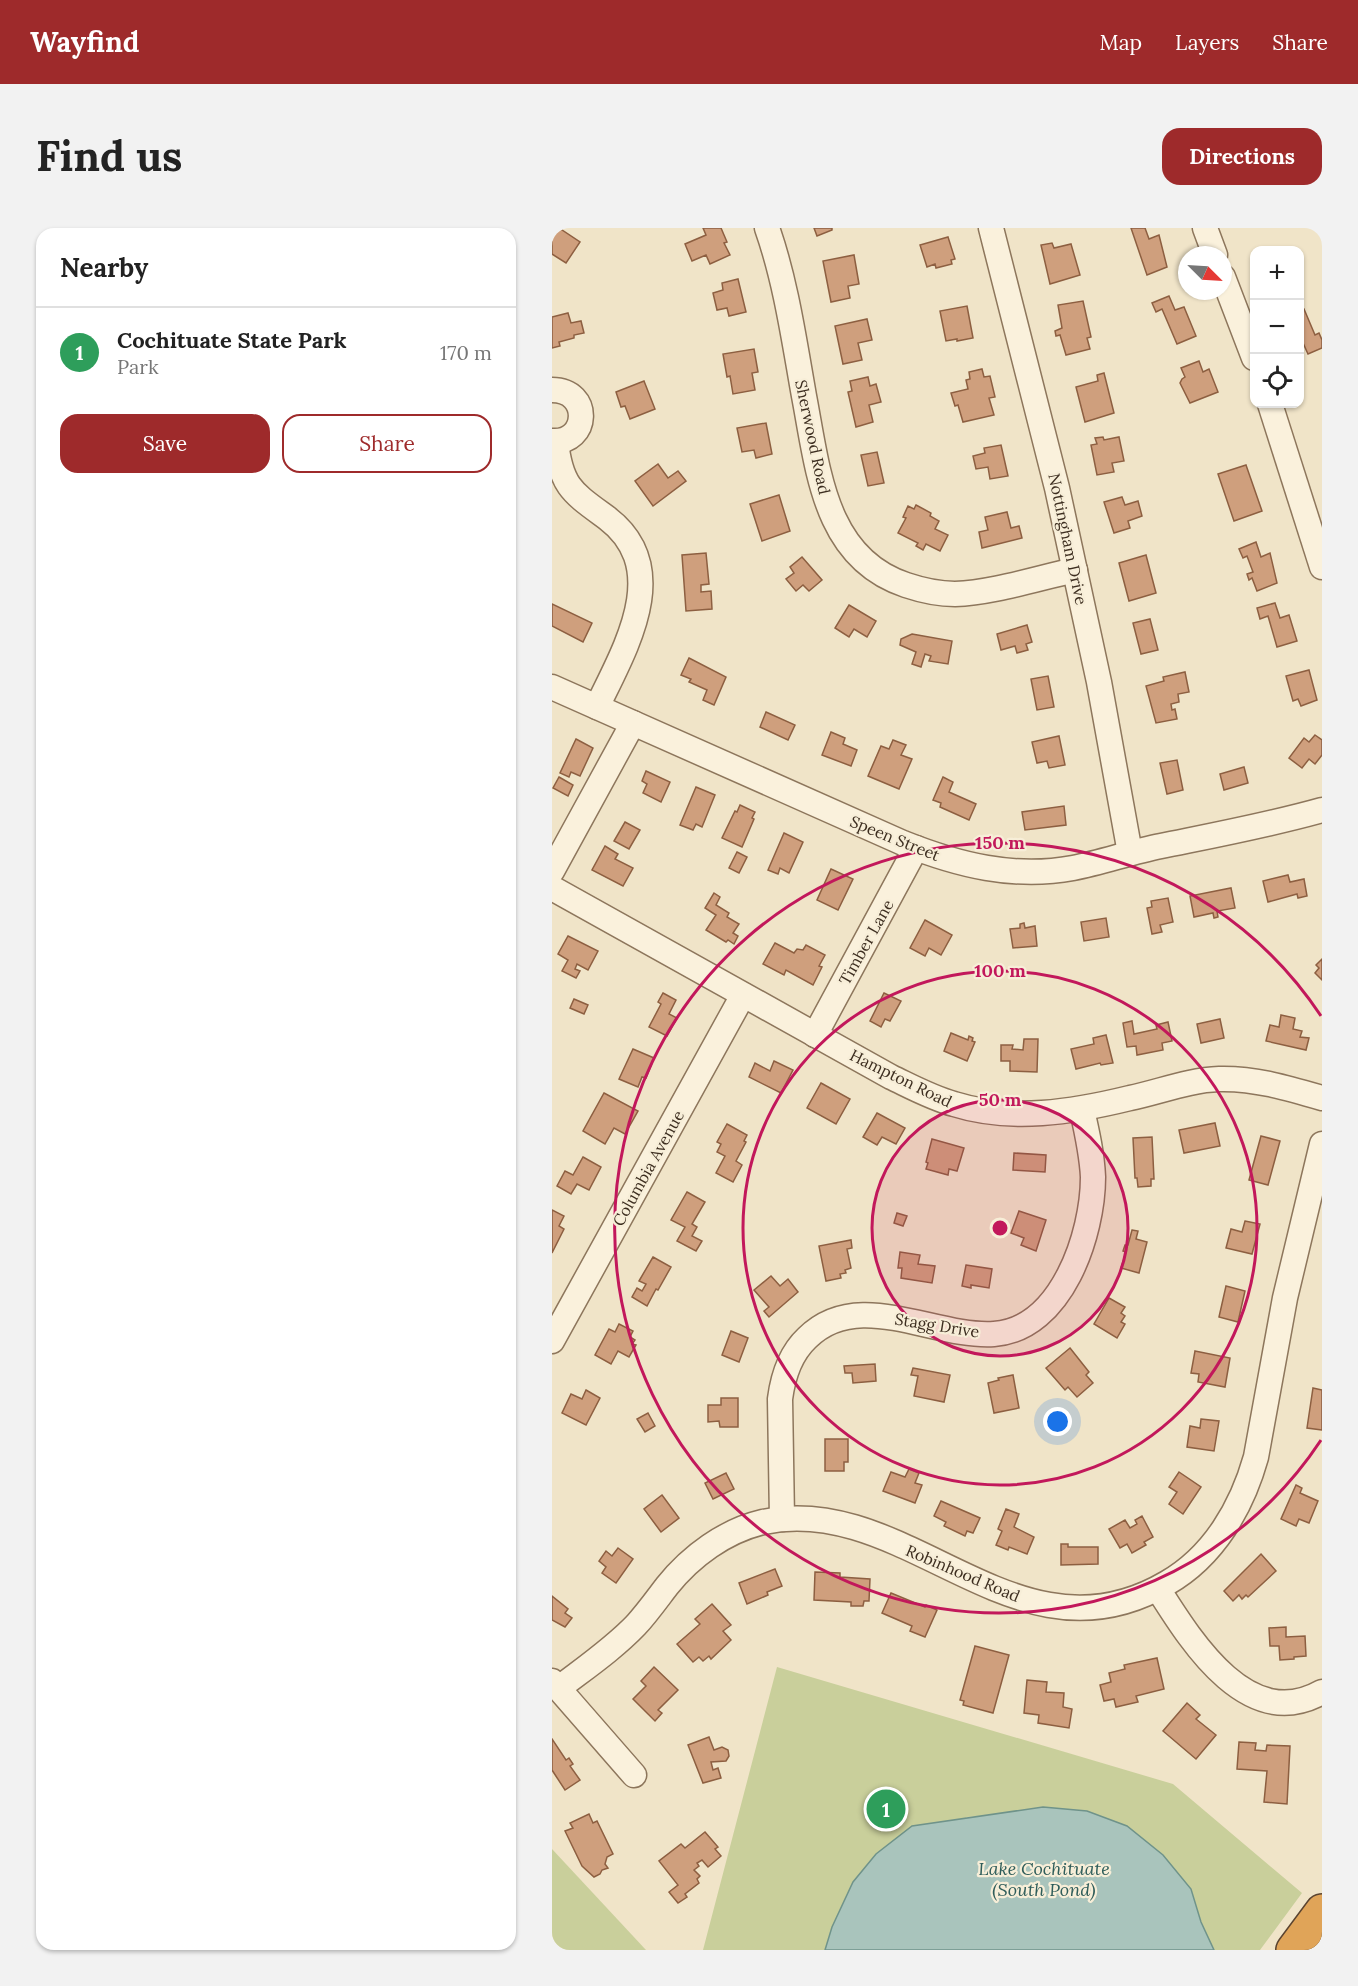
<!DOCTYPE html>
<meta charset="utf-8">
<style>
body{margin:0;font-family:Lora,serif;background:#f2f2f2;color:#222}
.controls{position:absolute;right:18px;top:18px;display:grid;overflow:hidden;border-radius:12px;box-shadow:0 2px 4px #0004}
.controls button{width:54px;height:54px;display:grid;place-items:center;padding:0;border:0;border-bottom:2px solid #e0e0e0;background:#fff;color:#222;font:30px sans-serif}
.compass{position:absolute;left:626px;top:18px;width:54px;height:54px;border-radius:50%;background:#fff;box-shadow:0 2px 4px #0004;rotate:114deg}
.you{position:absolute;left:506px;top:1194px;width:21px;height:21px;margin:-15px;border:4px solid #fff;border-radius:50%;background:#1a73e8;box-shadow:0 0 0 9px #1a73e833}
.badge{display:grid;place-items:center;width:39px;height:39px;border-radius:50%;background:#9e2a2b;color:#fff;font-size:20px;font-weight:700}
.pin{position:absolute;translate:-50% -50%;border:3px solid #fff;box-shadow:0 2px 6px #0006}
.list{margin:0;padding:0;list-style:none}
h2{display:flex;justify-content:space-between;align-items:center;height:78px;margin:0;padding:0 24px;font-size:26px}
h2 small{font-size:20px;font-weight:400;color:#767676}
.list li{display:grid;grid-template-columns:39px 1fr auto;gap:18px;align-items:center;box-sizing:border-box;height:90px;padding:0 24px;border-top:2px solid #e0e0e0}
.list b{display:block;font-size:22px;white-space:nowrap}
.list p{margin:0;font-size:20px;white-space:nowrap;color:#767676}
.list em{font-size:20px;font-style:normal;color:#767676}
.actions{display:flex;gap:12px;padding:18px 24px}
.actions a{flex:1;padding:14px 0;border:2px solid #9e2a2b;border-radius:18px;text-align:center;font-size:21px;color:#9e2a2b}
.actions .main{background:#9e2a2b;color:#fff}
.icon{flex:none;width:33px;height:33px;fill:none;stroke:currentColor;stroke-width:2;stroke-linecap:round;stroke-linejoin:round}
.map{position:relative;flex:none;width:770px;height:1722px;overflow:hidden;border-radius:18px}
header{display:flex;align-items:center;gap:36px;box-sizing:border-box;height:84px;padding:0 30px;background:#9e2a2b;color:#fff}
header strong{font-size:28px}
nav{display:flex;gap:33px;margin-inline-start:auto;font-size:21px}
.intro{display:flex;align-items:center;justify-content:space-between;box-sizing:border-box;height:144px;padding:0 36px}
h1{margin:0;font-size:42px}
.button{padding:15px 27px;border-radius:18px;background:#9e2a2b;color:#fff;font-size:21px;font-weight:700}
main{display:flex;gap:36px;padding:0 36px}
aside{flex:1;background:#fff;border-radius:18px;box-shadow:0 2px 4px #0004}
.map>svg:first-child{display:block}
.green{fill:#c9cf9b}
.water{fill:#a9c4bc;stroke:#6f938a;stroke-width:1.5}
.building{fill:#cf9f7d;stroke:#8d5f41;stroke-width:1.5}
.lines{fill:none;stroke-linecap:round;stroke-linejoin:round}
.minor-casing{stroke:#8d765c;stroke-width:27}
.highway-casing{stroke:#5b4430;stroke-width:36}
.minor{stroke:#faf1dc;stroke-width:24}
.highway{stroke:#e0a458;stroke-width:33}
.ring{fill:none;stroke:#c2185b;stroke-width:3}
.labels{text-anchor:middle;stroke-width:4.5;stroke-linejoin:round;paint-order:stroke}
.street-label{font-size:16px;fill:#3d2e20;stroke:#f7eed8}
.water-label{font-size:18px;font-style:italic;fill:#2f5d5a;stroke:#f7eed8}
.centre{fill:#c2185b;stroke:#f7eed8;stroke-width:3}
.ring-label{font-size:18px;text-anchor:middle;font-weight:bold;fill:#c2185b;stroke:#f7eed8;stroke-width:4.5;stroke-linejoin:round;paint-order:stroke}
</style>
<header>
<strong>Wayfind</strong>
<nav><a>Map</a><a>Layers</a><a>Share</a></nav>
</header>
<div class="intro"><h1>Find us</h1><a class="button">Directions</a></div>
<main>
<aside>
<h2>Nearby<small></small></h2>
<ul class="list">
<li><span class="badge" style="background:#2e9e5b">1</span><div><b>Cochituate State Park</b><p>Park</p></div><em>170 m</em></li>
</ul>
<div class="actions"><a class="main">Save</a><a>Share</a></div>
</aside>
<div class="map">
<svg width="770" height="1722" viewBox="0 0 770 1722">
<rect width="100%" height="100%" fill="#f0e4c8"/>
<g class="green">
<polygon points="225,1439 621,1556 750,1665 708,1722 662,1722 649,1694 639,1661 448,1587 415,1589 280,1699 273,1722 151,1722"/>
<polygon points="0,1621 94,1722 0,1722"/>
</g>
<polygon class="water" points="491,1579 535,1583 575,1598 611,1627 639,1661 649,1694 662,1722 273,1722 280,1699 301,1654 324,1626 360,1598"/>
<g class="building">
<polygon points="0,0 7,0 28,14 14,35 0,26"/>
<polygon points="151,0 169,0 175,14 172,15 178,27 158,36 154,27 140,33 133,16 154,7"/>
<polygon points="262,0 280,0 280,2 265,8"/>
<polygon points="579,0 593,0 597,11 607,7 615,39 595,47"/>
<polygon points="396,9 403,31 399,32 400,36 384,40 383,36 375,39 368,17"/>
<polygon points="500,15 502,20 519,16 528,47 498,56 489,17"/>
<polygon points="302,27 307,56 296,58 298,70 279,74 271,33"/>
<polygon points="186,51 194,84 177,88 175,80 165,82 161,65 171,62 170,55"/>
<polygon points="617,68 623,82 632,79 644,108 625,116 610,81 604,84 600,75"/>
<polygon points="531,73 539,109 535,110 538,121 514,127 508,107 504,108 503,103 510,100 506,77"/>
<polygon points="415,78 421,110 405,113 405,111 394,113 388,83"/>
<polygon points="752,81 763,107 767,105 770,112 770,120 756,126 751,115 748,116 748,83"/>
<polygon points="16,85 19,95 29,93 32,105 22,107 22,110 7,114 8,118 0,120 0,89"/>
<polygon points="315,91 320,112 306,115 310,132 291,136 283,98"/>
<polygon points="202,121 206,144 200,145 203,162 181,166 178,148 175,149 171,126"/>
<polygon points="647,133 651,144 657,141 666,164 638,175 628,155 630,151 633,149 629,140"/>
<polygon points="430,141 432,149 438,148 443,169 437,170 442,187 411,194 406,177 403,178 399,165 416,161 414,152 418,151 417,144"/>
<polygon points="552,145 562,185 533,194 524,159 546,153 545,147"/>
<polygon points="316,149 318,158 324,156 329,174 317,177 321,194 304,199 296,164 300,163 298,153"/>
<polygon points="92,153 103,181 78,191 73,178 69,179 64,164"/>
<polygon points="214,195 220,226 204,230 202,222 190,224 185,200"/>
<polygon points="551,209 552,212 567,209 572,233 560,235 562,244 545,247 539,217 545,216 543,210"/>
<polygon points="449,217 456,248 438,251 436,239 424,241 421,228 433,225 432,220"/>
<polygon points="325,224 332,255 316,258 309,227"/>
<polygon points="106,236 116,250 126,243 134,253 101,278 83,253"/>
<polygon points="694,237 710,283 682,293 666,246"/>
<polygon points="227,267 238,303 210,313 198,276"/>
<polygon points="570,269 573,277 586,273 590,288 576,293 578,300 562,305 552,274"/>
<polygon points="364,277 379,285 378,288 387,293 383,301 396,307 388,323 374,316 371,322 364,318 366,315 346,305 354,290 351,289 356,278 362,281"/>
<polygon points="455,284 459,300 467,298 470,310 430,320 427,304 436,302 433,289"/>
<polygon points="704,314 709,329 718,325 725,355 705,363 700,350 697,352 695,346 701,344 695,328 691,330 687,321"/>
<polygon points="154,325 157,356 149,357 149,364 159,363 160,381 134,383 130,327"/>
<polygon points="594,327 604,365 577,373 567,335"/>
<polygon points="250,329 270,352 257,363 251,357 244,363 234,351 242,345 238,339"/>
<polygon points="723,375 728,390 737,387 745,413 725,419 716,388 708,391 705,380"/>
<polygon points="0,376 40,395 31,414 0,398"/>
<polygon points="297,377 324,393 315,409 302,401 297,409 283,400"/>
<polygon points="598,391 606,422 589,426 581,395"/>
<polygon points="475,397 480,414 474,416 476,422 465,425 463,418 449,422 445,406"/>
<polygon points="360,406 400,413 396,436 377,433 379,428 373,426 369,439 360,436 364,424 348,417 349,411"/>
<polygon points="137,430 174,449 162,477 151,472 155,462 137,454 139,451 129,447"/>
<polygon points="757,442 765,472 749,478 746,471 741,473 734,448"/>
<polygon points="633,444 637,464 626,466 627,474 619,476 620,482 623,481 625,491 604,495 594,458 612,453 611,449"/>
<polygon points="496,448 502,479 485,482 479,451"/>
<polygon points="214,484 243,497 236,512 208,499"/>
<polygon points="279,504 293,510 291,516 305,522 299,538 270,527"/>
<polygon points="763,507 770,512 770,527 763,536 757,531 750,540 737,530 752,510 757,514"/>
<polygon points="507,508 513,537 497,540 495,533 485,535 480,514"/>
<polygon points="24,511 41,520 28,548 19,544 17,549 8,545"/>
<polygon points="341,512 354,517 349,527 360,531 347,561 316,548 329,518 337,521"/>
<polygon points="625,532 631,562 615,566 608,535"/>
<polygon points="692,539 696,555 672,562 668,546"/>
<polygon points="94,543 118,554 109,574 91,565 95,556 90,553"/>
<polygon points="7,549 21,557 16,568 1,560"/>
<polygon points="391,549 401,554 397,564 424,576 417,592 388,579 389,575 381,572"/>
<polygon points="144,559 163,567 150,599 144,596 141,602 128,597"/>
<polygon points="188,577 203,584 200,590 202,591 190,619 170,610 183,583 185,584"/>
<polygon points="512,578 514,597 473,602 470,584"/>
<polygon points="73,594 88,602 77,621 62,613"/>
<polygon points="232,605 251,614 237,645 228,640 226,646 216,642"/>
<polygon points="53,618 66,626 63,631 81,640 71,658 40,642"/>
<polygon points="185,624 195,629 187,645 177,640"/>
<polygon points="279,641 301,651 286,682 265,672"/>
<polygon points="736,647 738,654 752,651 755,668 746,670 745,666 716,674 711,653"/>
<polygon points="679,660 683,680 665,683 666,689 662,690 661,685 642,689 638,668"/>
<polygon points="162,665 168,669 164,677 177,685 175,689 187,696 181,705 186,708 182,716 176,712 174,714 154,702 164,687 153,680"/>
<polygon points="616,670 621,694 608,697 610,704 600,706 595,680 600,679 599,673"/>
<polygon points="554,690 557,709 532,713 529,694"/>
<polygon points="373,692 400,707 389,727 377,720 373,728 358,720"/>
<polygon points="472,695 473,700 483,698 485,718 461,720 458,701 468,700 468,696"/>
<polygon points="16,708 46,723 36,742 25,736 23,741 28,743 24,750 10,743 16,732 6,726"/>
<polygon points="223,715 242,725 245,721 251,722 254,717 273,727 267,738 270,739 261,757 234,742 232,747 211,736"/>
<polygon points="770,731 770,752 763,745 767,740 764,737"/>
<polygon points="111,765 124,772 117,786 125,790 115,808 97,799 109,776 106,774"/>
<polygon points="332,765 349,773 338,793 333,791 329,799 318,793"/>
<polygon points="22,771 36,777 32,786 18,780"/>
<polygon points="729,787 743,790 741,801 750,803 748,809 757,810 754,822 714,813 718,797 727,799"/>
<polygon points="668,791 672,810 649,815 645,796"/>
<polygon points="580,793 582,806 605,801 604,797 616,794 620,813 610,815 611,822 585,827 584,818 575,819 571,795"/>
<polygon points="399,805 416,812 417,808 421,810 420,813 423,814 415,833 392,823"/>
<polygon points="554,807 561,835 549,837 548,835 524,841 519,821 542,816 541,810"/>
<polygon points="472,811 486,811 485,844 458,843 458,833 449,833 449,817 461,817 460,821 471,822"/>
<polygon points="81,821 102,830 94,850 90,849 86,859 67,851"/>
<polygon points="222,833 241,842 229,865 197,849 203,835 218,843"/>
<polygon points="269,855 298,871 284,896 255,880"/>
<polygon points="52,865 86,883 73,906 62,900 53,916 31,903"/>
<polygon points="325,885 353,900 344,916 330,909 325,917 311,909"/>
<polygon points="663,895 668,918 632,925 627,902"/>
<polygon points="175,896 195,907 192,913 194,914 184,933 190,937 181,954 164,945 173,928 165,924 169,916 165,914"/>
<polygon points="709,908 728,913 716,957 697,952"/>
<polygon points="600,909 602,951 599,951 599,958 586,959 585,950 583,950 581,910"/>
<polygon points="380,911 412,920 405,943 397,941 396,947 374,941 376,935 374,934"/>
<polygon points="462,925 494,927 493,944 461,942"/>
<polygon points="31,929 49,939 37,962 25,956 19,966 5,958 13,943 21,947"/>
<polygon points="135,964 153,974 140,996 145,999 140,1008 150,1013 144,1023 125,1013 133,999 119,992"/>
<polygon points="0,982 12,988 7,998 12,1001 0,1025"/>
<polygon points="467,983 494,992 484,1023 469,1017 472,1010 459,1005"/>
<polygon points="345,985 355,988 351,998 342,995"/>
<polygon points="693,993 708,996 700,1026 674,1020 679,1001 690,1004"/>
<polygon points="580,1002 586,1003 584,1011 595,1014 587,1045 569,1040 574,1024 571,1023 573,1017 576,1017"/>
<polygon points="299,1012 300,1020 295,1021 299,1040 293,1042 294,1045 288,1046 289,1050 274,1053 267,1018"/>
<polygon points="348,1024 368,1027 366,1036 383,1038 380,1055 349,1050 350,1040 346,1040"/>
<polygon points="101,1029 119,1039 106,1062 104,1061 95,1078 80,1069 85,1060 90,1063 94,1056 87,1053"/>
<polygon points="414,1037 440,1041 437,1060 419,1057 419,1060 410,1058"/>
<polygon points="219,1048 228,1058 236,1051 246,1064 217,1089 212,1083 217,1079 202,1062"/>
<polygon points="674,1058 693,1063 686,1094 667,1089"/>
<polygon points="557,1070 573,1079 569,1085 573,1088 569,1094 573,1096 565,1110 542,1096"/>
<polygon points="67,1096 81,1103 78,1109 83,1112 80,1116 84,1117 77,1129 66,1123 59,1136 43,1127 57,1101 63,1104"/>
<polygon points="179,1103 196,1110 187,1134 170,1127"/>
<polygon points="518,1120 537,1144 534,1147 541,1155 525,1169 516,1159 513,1162 494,1140"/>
<polygon points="643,1123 678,1130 673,1159 646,1154 647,1146 639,1145"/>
<polygon points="323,1136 324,1153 301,1155 300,1145 293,1145 292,1138"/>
<polygon points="361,1140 398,1147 392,1174 362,1168 366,1148 359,1147"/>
<polygon points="461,1147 467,1180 442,1185 436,1155 447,1152 446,1150"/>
<polygon points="761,1160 770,1162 770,1202 755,1200"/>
<polygon points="34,1162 48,1170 34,1197 10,1185 19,1166 30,1171"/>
<polygon points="169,1170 186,1170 186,1199 168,1199 167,1193 156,1194 156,1177 169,1177"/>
<polygon points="96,1185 103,1198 93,1204 85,1191"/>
<polygon points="649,1191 667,1193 662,1223 635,1219 638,1198 648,1200"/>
<polygon points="273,1211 296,1211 296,1234 292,1234 292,1243 273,1243"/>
<polygon points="357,1241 367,1245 363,1255 370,1257 363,1275 331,1263 339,1244 353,1249"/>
<polygon points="627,1244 649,1259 631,1286 617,1276 625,1264 617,1259"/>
<polygon points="174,1245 182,1261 161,1271 153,1255"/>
<polygon points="744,1257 750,1260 748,1265 766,1273 757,1295 747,1291 744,1298 729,1291"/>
<polygon points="110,1267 127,1290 109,1304 92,1281"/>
<polygon points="389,1273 428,1290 421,1305 415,1303 413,1308 392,1298 394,1294 382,1288"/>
<polygon points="454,1281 467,1286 462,1299 482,1309 475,1326 457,1319 456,1322 444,1317 450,1303 446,1301"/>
<polygon points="590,1288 601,1309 592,1314 594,1317 580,1325 575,1316 568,1320 557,1301 573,1292 578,1300 585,1296 583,1292"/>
<polygon points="509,1316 516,1316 516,1319 546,1319 546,1336 509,1337"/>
<polygon points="66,1320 81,1331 64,1355 50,1345 54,1339 47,1333 54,1323 60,1328"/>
<polygon points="709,1326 724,1343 696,1369 694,1367 690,1371 687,1367 681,1373 672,1363"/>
<polygon points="223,1341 230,1358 215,1364 216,1367 195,1376 187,1355"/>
<polygon points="263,1344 288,1345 288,1349 318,1351 317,1373 312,1373 311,1378 299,1378 299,1374 262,1372"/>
<polygon points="339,1365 373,1379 374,1377 385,1382 373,1409 358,1403 360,1398 330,1385"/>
<polygon points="0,1368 16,1381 13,1385 20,1390 13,1399 0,1392"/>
<polygon points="160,1376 179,1397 171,1403 179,1412 159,1431 157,1428 151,1433 147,1429 141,1434 125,1416 148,1396 143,1391"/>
<polygon points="734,1399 734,1409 753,1408 754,1428 742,1429 742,1431 728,1432 727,1418 718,1418 717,1400"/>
<polygon points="423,1418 457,1427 441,1485 411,1477 412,1473 408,1472"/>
<polygon points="605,1430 612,1461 584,1468 586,1474 564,1479 562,1471 552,1473 548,1457 559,1454 557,1445 573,1441 572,1437"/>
<polygon points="102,1439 126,1462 106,1482 110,1485 103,1493 81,1471 94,1458 89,1453"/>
<polygon points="475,1452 495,1454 494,1464 512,1465 511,1479 520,1481 517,1500 486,1495 487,1487 472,1485"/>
<polygon points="635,1475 648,1487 644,1491 664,1507 644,1531 611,1503"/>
<polygon points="157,1509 162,1522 170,1519 176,1522 177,1528 174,1533 159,1534 161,1542 166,1540 169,1550 151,1555 136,1517"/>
<polygon points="0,1511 14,1532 17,1530 21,1536 18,1538 28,1552 13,1562 0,1542"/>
<polygon points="687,1514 704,1515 703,1522 714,1523 715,1517 738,1518 735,1576 712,1574 715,1543 685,1541"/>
<polygon points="37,1586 41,1595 45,1593 61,1626 55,1629 53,1636 56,1640 50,1642 48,1646 42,1649 30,1638 13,1603 21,1600 18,1595"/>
<polygon points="153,1604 166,1619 163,1621 169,1628 156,1639 150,1632 145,1635 147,1638 142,1642 148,1648 145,1651 147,1655 133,1666 135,1669 126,1675 117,1664 126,1657 107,1633 129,1616 133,1620"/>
</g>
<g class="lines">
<g class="minor-casing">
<g id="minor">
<path d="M 215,0 C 234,54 242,112 252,168 C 266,241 272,330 354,357 C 369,362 387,366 403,366 C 440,365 486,350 523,342"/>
<polyline points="439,0 505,260 547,454 578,625"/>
<polyline points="653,0 663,27"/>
<polyline points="671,49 702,130"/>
<path d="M 0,162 C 40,162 37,216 0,213"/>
<polyline points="718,176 770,339"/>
<path d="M 4,214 C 9,259 21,265 55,290 C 122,341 72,422 45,479"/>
<path d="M 0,459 L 351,615 C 406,637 462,651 521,640 C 551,634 579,624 609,618 C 663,607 717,597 770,582"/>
<polyline points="0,643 81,495"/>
<path d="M 0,660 L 339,849 C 360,859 380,870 402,876 C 459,894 521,884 578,870 C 607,864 637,852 667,851 C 702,850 736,860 770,870"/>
<polyline points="263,807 364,620"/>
<polyline points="0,1113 191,767"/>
<path d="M 230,1291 L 228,1171 C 231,1148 238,1126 255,1110 C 306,1059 381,1110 442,1106 C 510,1101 541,1006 541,949 C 540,926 535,904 530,882"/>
<path d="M 606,1361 C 639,1413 696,1506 770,1464"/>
<polyline points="0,1453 82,1547"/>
<path d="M 7,1460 C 33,1440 61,1421 84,1397 C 95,1385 105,1371 115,1358 C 139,1328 173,1303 211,1294 C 356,1263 464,1444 615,1355 C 662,1328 690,1279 704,1229 L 733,1070 L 770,916"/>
</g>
</g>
<g class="highway-casing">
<polyline id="highway" points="741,1722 770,1683"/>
</g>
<use href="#minor" class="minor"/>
<use href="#highway" class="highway"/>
</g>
<circle cx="448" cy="1000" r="128" fill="#c2185b" fill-opacity=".12"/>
<g class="ring">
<circle cx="448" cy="1000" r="128"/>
<circle cx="448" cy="1000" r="257"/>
<path d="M769 1212A385 385 0 1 1 769 788"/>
</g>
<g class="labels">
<g class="street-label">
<text transform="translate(261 209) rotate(78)" y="6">Sherwood Road</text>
<text transform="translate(516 311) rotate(78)" y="6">Nottingham Drive</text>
<text transform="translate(343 610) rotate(22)" y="6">Speen Street</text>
<text transform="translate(314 714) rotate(-61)" y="6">Timber Lane</text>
<text transform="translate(349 850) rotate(26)" y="6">Hampton Road</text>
<text transform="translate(96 940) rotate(-61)" y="6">Columbia Avenue</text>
<text transform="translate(385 1097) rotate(9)" y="6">Stagg Drive</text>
<text transform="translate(411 1345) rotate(23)" y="6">Robinhood Road</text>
</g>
<g class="water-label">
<text x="492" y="1647">Lake Cochituate<tspan x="492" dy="21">(South Pond)</tspan></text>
</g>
</g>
<circle cx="448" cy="1000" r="9" class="centre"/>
<g class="ring-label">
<text x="448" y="621">150 m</text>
<text x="448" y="749">100 m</text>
<text x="448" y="878">50 m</text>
</g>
</svg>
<div class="controls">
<button>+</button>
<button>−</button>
<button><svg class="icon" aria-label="locate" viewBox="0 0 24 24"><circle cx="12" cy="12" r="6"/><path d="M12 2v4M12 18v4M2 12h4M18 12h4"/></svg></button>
</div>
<svg class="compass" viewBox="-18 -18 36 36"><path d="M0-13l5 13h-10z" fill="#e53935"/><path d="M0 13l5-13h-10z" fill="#767676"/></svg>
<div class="you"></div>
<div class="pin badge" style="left:334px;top:1581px;background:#2e9e5b">1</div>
</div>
</main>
